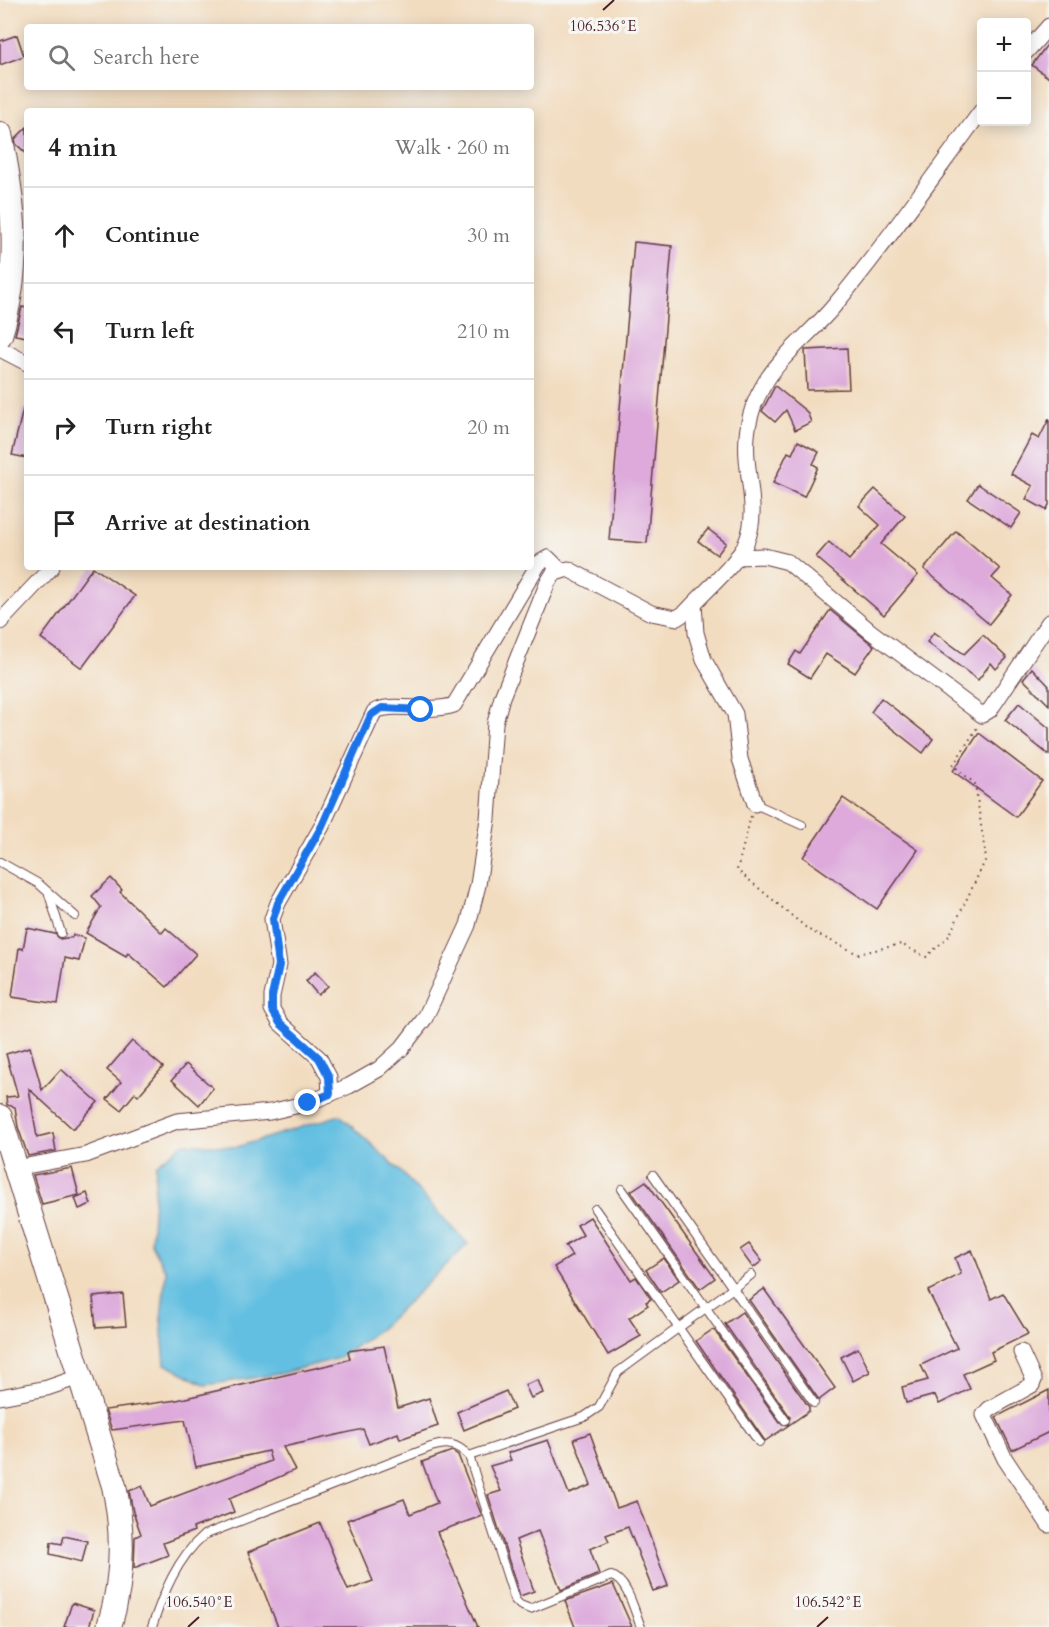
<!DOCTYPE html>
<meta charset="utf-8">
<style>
body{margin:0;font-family:Cardo,serif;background:#f2f2f2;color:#222}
.controls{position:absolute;right:18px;top:18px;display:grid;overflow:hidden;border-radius:6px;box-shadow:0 3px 15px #0003}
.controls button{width:54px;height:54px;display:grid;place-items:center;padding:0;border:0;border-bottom:2px solid #e0e0e0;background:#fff;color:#222;font:30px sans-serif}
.stop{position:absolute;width:18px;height:18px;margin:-14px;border:4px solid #1a73e8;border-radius:50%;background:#fff}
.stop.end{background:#1a73e8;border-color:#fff;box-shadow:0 2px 6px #0008}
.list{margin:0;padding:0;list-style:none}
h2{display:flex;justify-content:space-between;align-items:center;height:78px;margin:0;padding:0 24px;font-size:26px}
h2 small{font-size:20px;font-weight:400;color:#767676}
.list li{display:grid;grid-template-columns:39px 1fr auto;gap:18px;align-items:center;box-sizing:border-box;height:96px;padding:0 24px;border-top:2px solid #e0e0e0}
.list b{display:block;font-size:22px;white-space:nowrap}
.list em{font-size:20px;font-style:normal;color:#767676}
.icon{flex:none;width:33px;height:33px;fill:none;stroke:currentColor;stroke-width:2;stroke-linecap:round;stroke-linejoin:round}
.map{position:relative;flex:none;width:1049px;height:1627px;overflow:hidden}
.search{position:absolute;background:#fff;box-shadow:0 3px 15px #0003;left:24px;top:24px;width:510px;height:66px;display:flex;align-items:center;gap:15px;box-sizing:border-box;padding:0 21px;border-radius:6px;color:#767676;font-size:22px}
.panel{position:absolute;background:#fff;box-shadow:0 3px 15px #0003;left:24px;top:108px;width:510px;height:462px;border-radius:6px}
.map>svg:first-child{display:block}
.water{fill:#63bfe1;stroke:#566f86;stroke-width:1.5}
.building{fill:#ddaadb}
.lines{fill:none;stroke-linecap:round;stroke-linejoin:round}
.service-casing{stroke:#633b41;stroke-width:10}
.minor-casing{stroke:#633b41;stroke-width:17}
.primary-casing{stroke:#633b41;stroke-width:26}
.path{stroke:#633b41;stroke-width:2;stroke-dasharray:1.5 4.5;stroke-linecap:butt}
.service{stroke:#fff;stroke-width:8}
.minor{stroke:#fff;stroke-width:15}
.primary{stroke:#fff;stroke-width:24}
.route{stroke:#1a73e8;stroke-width:8}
.ticks{fill:none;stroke:#4a1f2b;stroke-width:2}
.ticks-label{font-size:15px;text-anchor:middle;fill:#4a1f2b;stroke:#f6f6f2;stroke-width:6;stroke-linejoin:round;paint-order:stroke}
</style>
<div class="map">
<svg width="1049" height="1627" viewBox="0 0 1049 1627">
<rect width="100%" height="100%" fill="#f6f6f2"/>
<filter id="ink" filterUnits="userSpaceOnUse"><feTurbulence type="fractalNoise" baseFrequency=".0167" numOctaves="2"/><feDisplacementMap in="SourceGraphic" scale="12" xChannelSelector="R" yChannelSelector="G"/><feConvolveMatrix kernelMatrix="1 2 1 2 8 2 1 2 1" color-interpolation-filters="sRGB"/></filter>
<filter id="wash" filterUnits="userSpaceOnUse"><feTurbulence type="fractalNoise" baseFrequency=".008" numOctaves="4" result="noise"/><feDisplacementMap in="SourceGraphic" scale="24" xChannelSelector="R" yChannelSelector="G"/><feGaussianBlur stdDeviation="1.35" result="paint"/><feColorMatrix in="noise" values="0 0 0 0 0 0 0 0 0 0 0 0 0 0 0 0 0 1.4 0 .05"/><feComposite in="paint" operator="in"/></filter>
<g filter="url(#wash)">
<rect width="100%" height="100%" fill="#f2dcbf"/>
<polygon class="water" points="340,1115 400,1171 468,1244 381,1328 339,1358 279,1374 206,1385 165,1364 161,1319 166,1272 151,1244 156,1165 184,1143 237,1147"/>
<g id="blocks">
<g class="building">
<polygon points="17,35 24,56 0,65 0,41"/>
<polygon points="1049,42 1049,78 1032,65"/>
<polygon points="27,127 27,154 16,144 15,139"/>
<polygon points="634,242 672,246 647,543 609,540"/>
<polygon points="22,307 27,308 27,337 15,335"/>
<polygon points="847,348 849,389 807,390 805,350"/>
<polygon points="775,386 807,412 811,422 795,430 786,410 775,422 762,411"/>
<polygon points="23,409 27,409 27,458 12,455"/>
<polygon points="1049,419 1049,505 1046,510 1026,499 1033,486 1011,474 1032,435 1039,439"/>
<polygon points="798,441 819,452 813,464 818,467 804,497 773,483 788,452 792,454"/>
<polygon points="978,484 1021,513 1011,528 968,499"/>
<polygon points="875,489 905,516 881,544 918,575 884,615 816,557 829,542 849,560 880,525 859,506"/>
<polygon points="708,529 726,543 717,555 698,541"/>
<polygon points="956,531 1000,569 992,578 1012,595 989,624 924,569"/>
<polygon points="93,567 135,596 82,668 41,638"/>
<polygon points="830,610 874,646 855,673 826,654 810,678 788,664 796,651 800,654"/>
<polygon points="934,632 964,654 983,635 1007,658 996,669 991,663 978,680 927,642"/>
<polygon points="1032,668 1049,686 1049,705 1023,679"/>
<polygon points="881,698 933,739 923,753 871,712"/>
<polygon points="1019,703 1049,728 1049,755 1005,720"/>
<polygon points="979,733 1042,781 1016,817 953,771"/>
<polygon points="843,798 918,850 877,909 803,857"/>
<polygon points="111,878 122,890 120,892 162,933 166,928 196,954 167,987 128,953 126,956 86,933 101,907 92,896"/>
<polygon points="27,928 55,934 60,939 72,937 73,935 85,938 79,961 65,958 58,1004 12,997 19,948 23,949"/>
<polygon points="315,972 328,986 318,995 306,981"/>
<polygon points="132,1041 163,1067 138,1096 135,1093 121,1110 107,1099 121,1082 107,1070"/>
<polygon points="30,1047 42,1090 61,1069 98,1102 73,1129 29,1089 37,1137 53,1133 56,1151 28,1156 18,1127 15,1107 7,1105 6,1097 18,1096 6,1054"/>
<polygon points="186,1064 213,1088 199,1105 172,1080"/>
<polygon points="72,1168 79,1195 42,1204 33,1175"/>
<polygon points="646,1181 715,1278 700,1289 631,1191"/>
<polygon points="87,1193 91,1204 79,1209 75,1198"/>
<polygon points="590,1217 631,1280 636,1277 651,1299 646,1302 648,1305 629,1318 641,1336 608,1355 554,1267 572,1256 565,1246 583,1235 577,1225"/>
<polygon points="749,1244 762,1261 753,1268 740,1250"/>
<polygon points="972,1250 991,1299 1003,1293 1028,1334 991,1352 994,1360 963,1374 970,1389 939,1404 935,1395 906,1403 902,1387 928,1380 921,1365 957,1348 928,1291 961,1274 955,1258"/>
<polygon points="664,1258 679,1280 661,1292 646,1270"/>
<polygon points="764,1289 835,1388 819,1400 749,1300"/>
<polygon points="123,1294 126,1326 96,1328 93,1297"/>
<polygon points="742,1312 809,1407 809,1411 786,1427 765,1441 696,1341 712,1330 715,1331 780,1423 788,1425 790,1417 725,1324"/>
<polygon points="384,1346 398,1408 429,1398 438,1426 400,1439 398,1433 369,1444 363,1429 283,1447 295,1470 229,1499 234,1512 193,1528 194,1531 163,1543 168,1555 134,1568 135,1537 141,1534 133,1512 129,1491 142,1486 150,1506 271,1461 268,1451 196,1467 185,1420 112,1430 105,1410 177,1400 337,1363 350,1359 348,1351"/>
<polygon points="858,1348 870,1372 853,1381 841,1357"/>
<polygon points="538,1380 543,1393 531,1398 525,1385"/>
<polygon points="1049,1390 1049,1432 1012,1450 996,1417"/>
<polygon points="506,1391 514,1409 464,1430 457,1412"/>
<polygon points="590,1433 617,1508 637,1501 668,1586 653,1591 628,1527 606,1535 609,1541 590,1549 599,1574 561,1590 538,1531 516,1540 534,1591 520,1596 488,1495 501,1491 490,1466 511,1460 508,1453 548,1440 569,1494 591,1485 574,1439"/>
<polygon points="452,1451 458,1455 482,1516 437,1532 478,1627 278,1627 248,1552 320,1523 348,1590 373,1581 347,1520 404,1499 410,1514 437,1503 422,1462"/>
<polygon points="64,1536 87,1541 82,1562 50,1554 51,1542 62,1544"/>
<polygon points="613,1584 632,1627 575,1627 565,1601"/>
<polygon points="72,1603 94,1610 89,1627 64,1627"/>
</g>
</g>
</g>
<g filter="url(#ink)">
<use href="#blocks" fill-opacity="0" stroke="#633b41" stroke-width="1.5"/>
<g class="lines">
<g class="service-casing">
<g id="service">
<polyline points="755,804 802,825"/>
<polyline points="0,862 39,884 75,916"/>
<polyline points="49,894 61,933"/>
<polyline points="653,1175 814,1403"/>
<polyline points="622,1189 785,1420"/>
<polyline points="595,1209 759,1442"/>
<path d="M 469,1456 L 515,1600 L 520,1605 L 530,1609 L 611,1576 C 627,1579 635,1613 641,1627"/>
<path d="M 152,1627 C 163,1594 177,1558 204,1535 L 431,1447 C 447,1442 456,1443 469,1456 L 584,1417 L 599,1407 L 618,1372 L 751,1275"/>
</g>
</g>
<g class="minor-casing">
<g id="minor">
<polyline points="1026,52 1049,26"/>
<polyline points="0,349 27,363"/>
<polyline points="737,557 764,556 788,562 870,631 982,715 990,710 1049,622"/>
<polyline points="694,604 696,633 704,660 735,714 740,759 755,804"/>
<polyline points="0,622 52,567"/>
<path d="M 330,1094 L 329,1077 L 319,1058 L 280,1023 L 272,1009 L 272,996 L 279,965 L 272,919 L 278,903 L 322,826 L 374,712 C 390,701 428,714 454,705 L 539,563 L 548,558 L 560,570"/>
<path d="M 16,1168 L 86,1155 L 177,1121 L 270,1112 L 308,1103 L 349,1086 L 379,1069 L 402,1048 L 425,1018 L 468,925 L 478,885 L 488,819 L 495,723 L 502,697 L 548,582 L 553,574 L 568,569 L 651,613 L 677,618 L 686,612 C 702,594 738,563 746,543 C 758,515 749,487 747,458 C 745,434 750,409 762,388 C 779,356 811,334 834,306 C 886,244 933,176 982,110"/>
<polyline points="1021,1352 1034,1380 1032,1385 989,1409 984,1415 1005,1459 1049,1525"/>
<polyline points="0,1397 47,1388 82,1376"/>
</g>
</g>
<g class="primary-casing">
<g id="primary">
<path d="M 0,134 C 14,204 22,266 0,335"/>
<path d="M 0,1117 L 114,1486 C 124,1532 123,1581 109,1627"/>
</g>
</g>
<polyline class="path" points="751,816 737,870 809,930 858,954 901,944 926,957 949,936 986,859 975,784 953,765 977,728"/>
<use href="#service" class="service"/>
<use href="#minor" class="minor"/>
<use href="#primary" class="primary"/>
</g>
</g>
<g class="lines" filter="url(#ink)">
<polyline class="route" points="308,1103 330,1094 329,1077 319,1058 280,1023 272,1010 272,996 279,965 273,919 278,903 322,826 371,715 382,708 421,710"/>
</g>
<path class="ticks" d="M 603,10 L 614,0M 188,1627 L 199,1617M 817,1627 L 828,1617"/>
<g class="ticks-label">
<text x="603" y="31">106.536°E</text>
<text x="199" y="1607">106.540°E</text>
<text x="828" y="1607">106.542°E</text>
</g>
</svg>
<div class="controls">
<button>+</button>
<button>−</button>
</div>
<div class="stop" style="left:421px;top:710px"></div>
<div class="stop end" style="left:308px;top:1103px"></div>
<div class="search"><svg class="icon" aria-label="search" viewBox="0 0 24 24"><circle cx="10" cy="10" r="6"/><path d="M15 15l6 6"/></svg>Search here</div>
<section class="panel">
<h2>4 min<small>Walk · 260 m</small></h2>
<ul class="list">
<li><svg class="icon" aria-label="ahead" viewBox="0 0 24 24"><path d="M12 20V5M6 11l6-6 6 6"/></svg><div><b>Continue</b></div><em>30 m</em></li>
<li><svg class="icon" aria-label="left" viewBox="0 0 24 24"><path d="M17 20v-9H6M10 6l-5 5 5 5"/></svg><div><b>Turn left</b></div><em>210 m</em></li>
<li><svg class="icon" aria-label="right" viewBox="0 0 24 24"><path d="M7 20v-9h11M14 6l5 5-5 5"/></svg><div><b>Turn right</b></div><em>20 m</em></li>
<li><svg class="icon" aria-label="arrive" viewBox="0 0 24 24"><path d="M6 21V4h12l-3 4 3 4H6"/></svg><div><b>Arrive at destination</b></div></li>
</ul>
</section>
</div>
